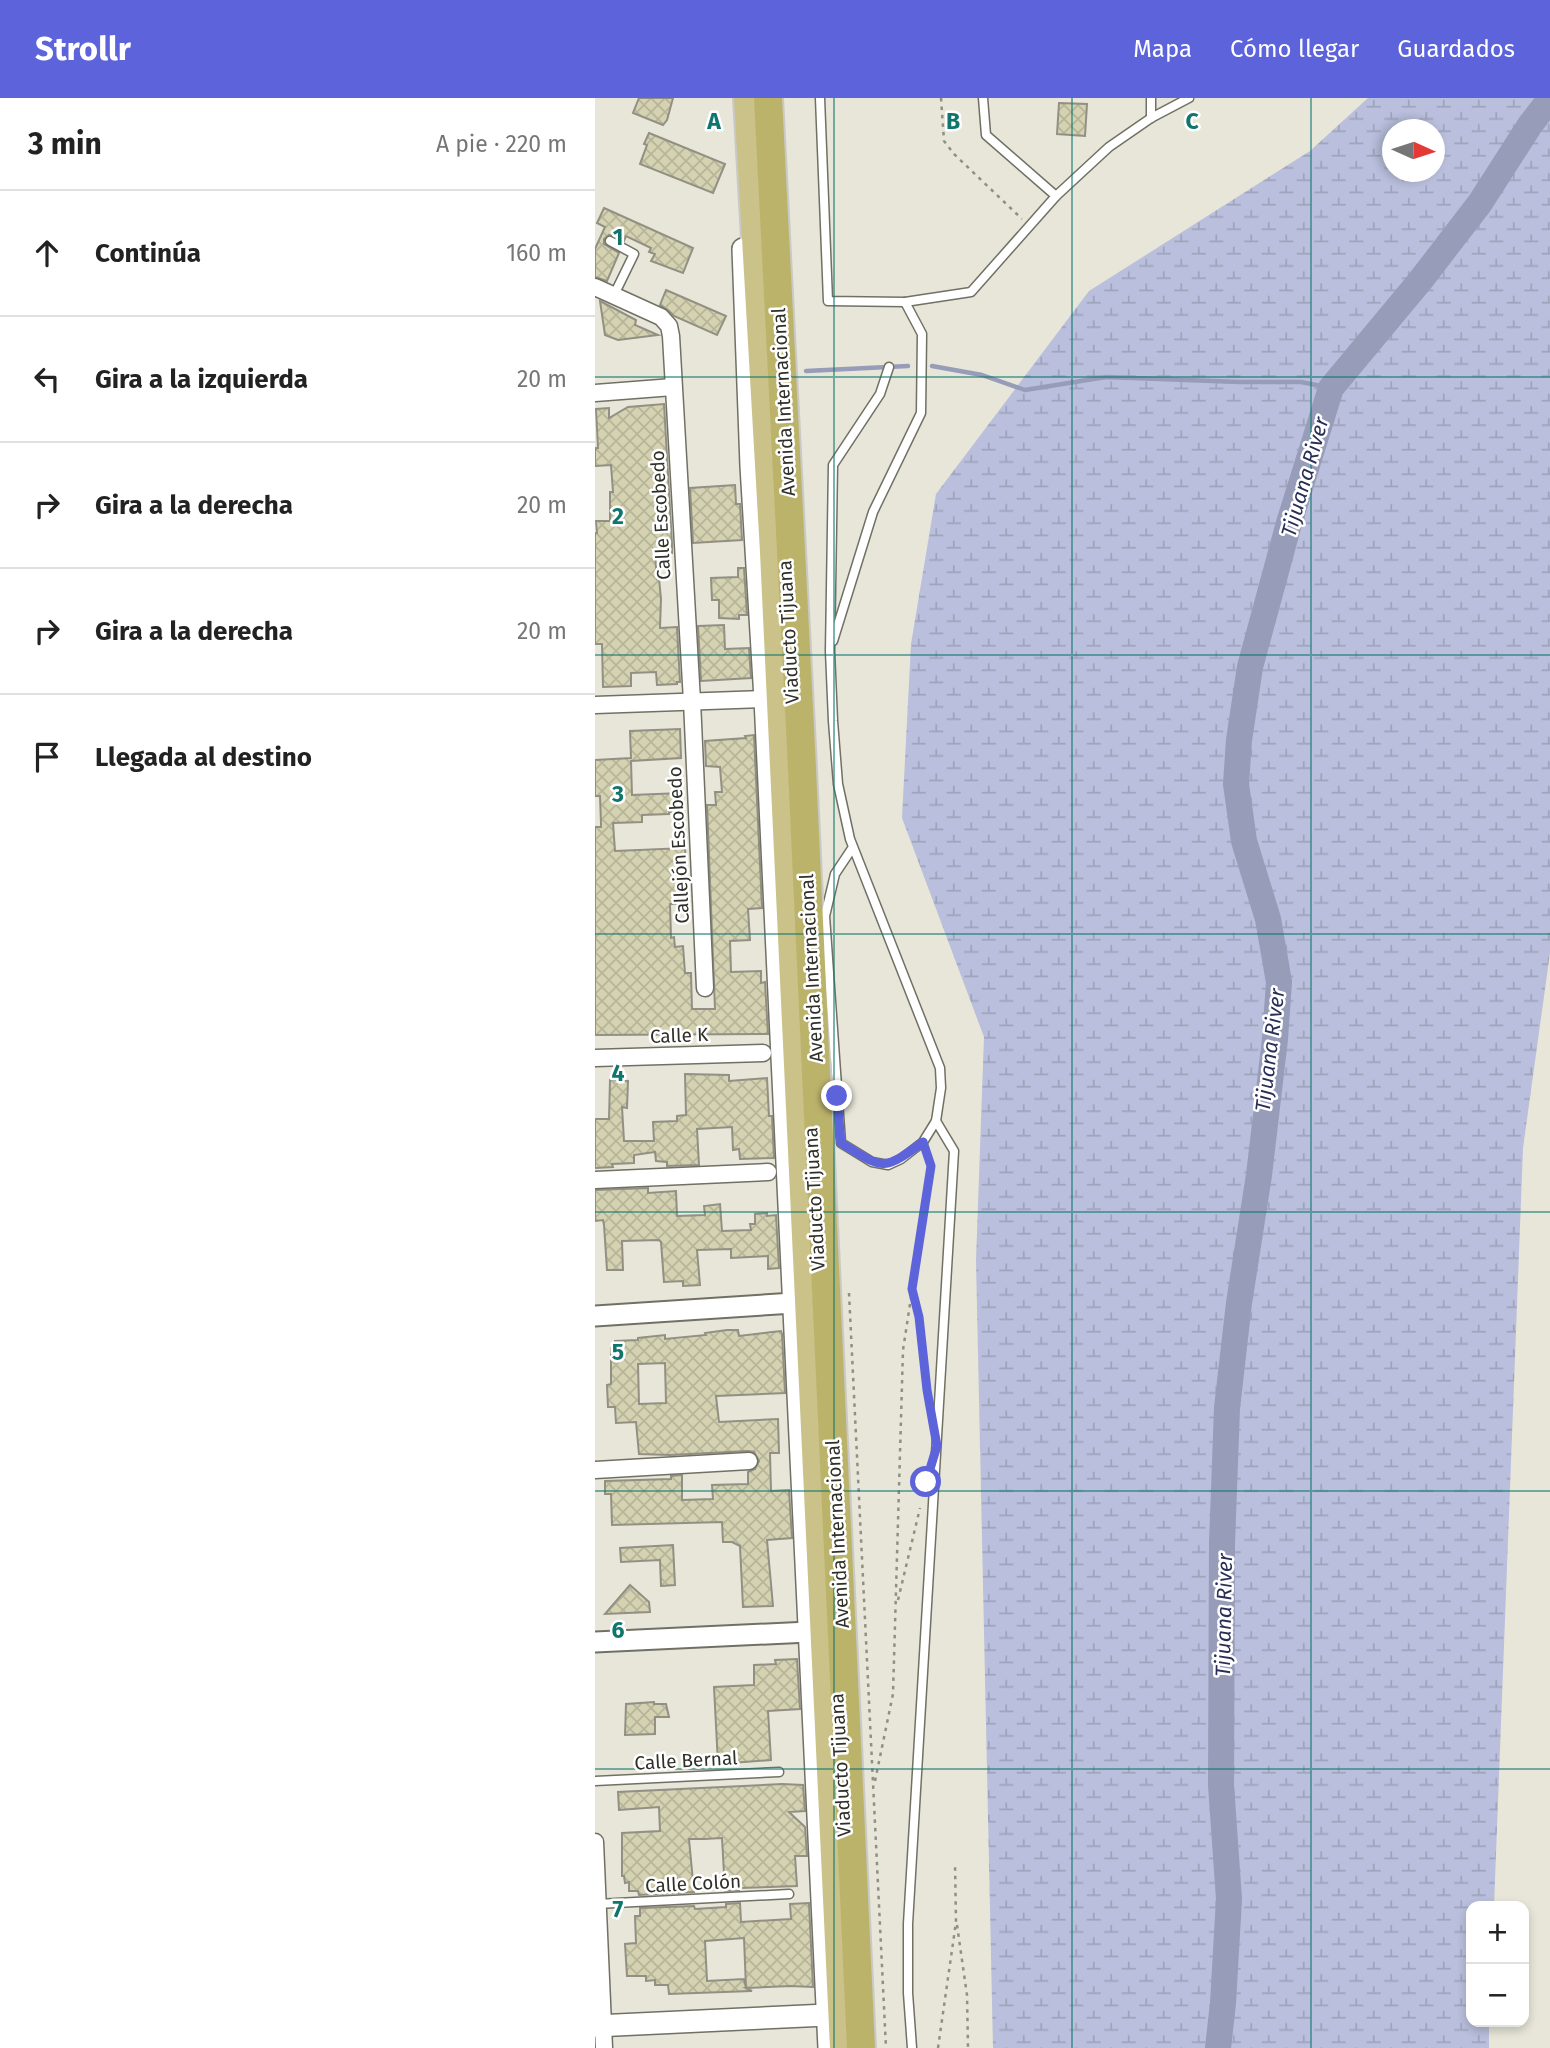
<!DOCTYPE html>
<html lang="es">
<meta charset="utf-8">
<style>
body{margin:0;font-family:"Fira Sans",sans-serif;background:#f6f6f6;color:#222}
.controls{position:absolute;right:21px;bottom:21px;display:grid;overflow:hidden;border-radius:14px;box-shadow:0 4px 10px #0003}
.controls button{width:63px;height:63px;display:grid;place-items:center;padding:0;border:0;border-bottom:2px solid #e0e0e0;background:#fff;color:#222;font:35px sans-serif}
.compass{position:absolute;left:787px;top:21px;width:63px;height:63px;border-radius:50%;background:#fff;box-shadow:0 4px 10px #0003;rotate:93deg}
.stop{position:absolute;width:21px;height:21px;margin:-16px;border:5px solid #5c63db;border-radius:50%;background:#fff}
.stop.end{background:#5c63db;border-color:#fff;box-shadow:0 2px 7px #0008}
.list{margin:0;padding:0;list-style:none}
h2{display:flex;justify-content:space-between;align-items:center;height:91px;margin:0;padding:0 28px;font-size:30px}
h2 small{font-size:23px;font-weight:400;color:#767676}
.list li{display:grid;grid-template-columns:46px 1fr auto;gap:21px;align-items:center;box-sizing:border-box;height:126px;padding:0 28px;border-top:2px solid #e0e0e0}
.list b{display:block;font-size:26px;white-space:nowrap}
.list em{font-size:23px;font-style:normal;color:#767676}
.icon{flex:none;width:38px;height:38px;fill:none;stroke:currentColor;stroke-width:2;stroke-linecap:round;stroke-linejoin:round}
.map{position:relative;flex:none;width:955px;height:1950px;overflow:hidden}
header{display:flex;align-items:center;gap:42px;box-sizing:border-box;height:98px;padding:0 35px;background:#5c63db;color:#fff}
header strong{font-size:33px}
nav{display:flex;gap:38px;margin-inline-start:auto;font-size:24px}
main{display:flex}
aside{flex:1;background:#fff}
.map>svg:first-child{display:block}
.wetland{fill:url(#wetland-marsh);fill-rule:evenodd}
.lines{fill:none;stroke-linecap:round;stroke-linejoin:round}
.stream{stroke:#979cb9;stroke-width:4.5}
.river{stroke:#979cb9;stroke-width:26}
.building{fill:url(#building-cross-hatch);stroke:#919083;stroke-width:2;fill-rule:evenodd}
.service-casing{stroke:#717064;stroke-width:11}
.minor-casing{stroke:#717064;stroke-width:19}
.tertiary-casing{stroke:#717064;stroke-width:23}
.secondary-casing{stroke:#717064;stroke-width:24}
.trunk-casing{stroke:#c9c9c8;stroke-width:30}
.motorway-casing{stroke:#c9c9c8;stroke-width:32}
.path{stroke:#8f8f85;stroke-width:2.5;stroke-dasharray:3.5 5;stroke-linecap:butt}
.service{stroke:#fff;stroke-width:8}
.minor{stroke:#fff;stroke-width:16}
.tertiary{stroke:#fff;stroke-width:19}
.secondary{stroke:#fff;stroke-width:21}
.trunk{stroke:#cac288;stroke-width:26}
.motorway{stroke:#bcb36b;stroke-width:28}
.route{stroke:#5c63db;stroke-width:9}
.grid{fill:none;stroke:#0f766e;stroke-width:2;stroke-opacity:0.55}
.labels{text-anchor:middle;stroke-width:5;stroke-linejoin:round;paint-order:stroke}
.street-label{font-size:19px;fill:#30302a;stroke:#fff}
.water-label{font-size:21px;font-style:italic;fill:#292e56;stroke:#fff}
.grid-label{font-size:23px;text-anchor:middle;font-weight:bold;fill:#0f766e;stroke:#fff;stroke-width:5;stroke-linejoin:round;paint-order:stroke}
</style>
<header>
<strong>Strollr</strong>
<nav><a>Mapa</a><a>Cómo llegar</a><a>Guardados</a></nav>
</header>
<main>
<aside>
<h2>3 min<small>A pie · 220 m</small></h2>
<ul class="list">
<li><svg class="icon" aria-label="ahead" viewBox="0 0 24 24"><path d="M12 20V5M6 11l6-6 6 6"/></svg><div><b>Continúa</b></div><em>160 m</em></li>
<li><svg class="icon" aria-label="left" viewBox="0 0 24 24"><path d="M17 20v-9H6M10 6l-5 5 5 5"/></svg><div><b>Gira a la izquierda</b></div><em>20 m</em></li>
<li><svg class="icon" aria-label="right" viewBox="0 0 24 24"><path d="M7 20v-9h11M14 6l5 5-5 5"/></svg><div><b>Gira a la derecha</b></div><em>20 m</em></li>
<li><svg class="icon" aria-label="right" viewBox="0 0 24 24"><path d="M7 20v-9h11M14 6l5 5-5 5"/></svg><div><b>Gira a la derecha</b></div><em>20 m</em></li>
<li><svg class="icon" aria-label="arrive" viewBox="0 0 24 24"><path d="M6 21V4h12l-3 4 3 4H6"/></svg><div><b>Llegada al destino</b></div></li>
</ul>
</aside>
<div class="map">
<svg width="955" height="1950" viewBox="0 0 955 1950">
<defs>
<pattern id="wetland-marsh" width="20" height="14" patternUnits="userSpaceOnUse" patternTransform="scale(1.75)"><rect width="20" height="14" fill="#b9bfdc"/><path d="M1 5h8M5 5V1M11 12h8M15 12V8" fill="none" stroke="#9fa4bd"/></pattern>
<pattern id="building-cross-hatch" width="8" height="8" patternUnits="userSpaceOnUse" patternTransform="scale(1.75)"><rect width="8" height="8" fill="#d5d2b2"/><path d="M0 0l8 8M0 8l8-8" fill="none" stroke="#b7b599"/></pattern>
</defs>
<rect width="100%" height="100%" fill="#e7e6d8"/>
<path class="wetland" d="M 773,0 L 955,0 L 955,855 L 928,1050 L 899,1808 L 876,1808 L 876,1924 L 894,1924 L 894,1950 L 398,1950 L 381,1162 L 389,939 L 307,720 L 316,546 L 341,396 L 494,193 L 715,53 ZM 797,32 L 839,32 L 839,74 L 797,74 Z"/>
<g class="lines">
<g class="stream">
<polyline points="337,268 387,277 430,292 511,279 644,284 706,284 736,290"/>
<polyline points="211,273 313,268"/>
</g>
<polyline class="river" points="623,1950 628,1905 634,1801 626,1687 627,1446 632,1310 644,1205 664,1077 680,941 684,884 673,821 649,743 641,686 644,642 655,569 694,425 736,290 825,183 885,105 935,27 955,1"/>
</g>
<g class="building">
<polygon points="44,0 78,0 72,22 68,27 38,15"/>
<polygon points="464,5 492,6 490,38 462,36"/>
<polygon points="54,35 130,66 118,95 45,66 52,47 49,46"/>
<polygon points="9,110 98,150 88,175 56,163 60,156 54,154 56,150 31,138 29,143 14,137 9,141 9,146 24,155 12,183 0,179 0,151 10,129 2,125"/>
<polygon points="71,192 131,218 122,237 79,218 73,212 65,207"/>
<polygon points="5,203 41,222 40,227 63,237 23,242 10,237"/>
<polygon points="69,306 77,446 77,455 60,457 62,481 64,481 66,501 65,530 82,529 85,584 82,584 82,586 62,587 61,574 36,575 36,588 8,589 7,546 0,546 0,435 2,435 1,423 15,423 15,394 18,394 16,367 0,368 0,353 1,350 3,350 1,311 14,310 14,320 33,309"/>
<polygon points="140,387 141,406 145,406 147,442 98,445 95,390"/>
<polygon points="143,470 149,470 152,517 144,517 144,521 124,520 124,502 117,502 116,480 143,479"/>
<polygon points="129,527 130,551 154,550 156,580 106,583 103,528"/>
<polygon points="85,631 86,660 36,663 37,697 86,695 86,711 78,711 78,714 74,714 74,716 47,717 47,724 18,725 20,753 90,750 93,806 75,806 76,840 79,839 80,849 88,848 90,875 96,875 97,911 120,911 112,707 121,707 120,694 127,694 125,669 111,668 110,643 151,640 150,638 159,637 167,810 153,811 155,842 135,843 136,874 166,873 166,885 170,884 173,936 0,937 0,729 6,729 6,726 5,698 0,698 0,662 36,660 35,633"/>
<polygon points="90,976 134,977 134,983 172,980 174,1018 177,1018 179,1060 145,1061 144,1051 138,1052 137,1029 102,1031 104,1067 72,1068 72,1064 61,1063 60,1054 39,1057 39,1065 17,1066 18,1069 0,1070 0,1021 14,1021 15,982 33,983 32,1010 27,1009 29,1043 59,1043 58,1024 82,1023 82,1018 91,1017"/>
<polygon points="53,1090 53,1095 81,1093 82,1118 110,1117 109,1108 125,1106 127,1133 156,1132 155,1126 160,1126 160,1116 172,1115 172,1118 181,1117 184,1170 173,1171 173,1158 136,1160 136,1151 102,1152 105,1187 88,1188 88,1183 69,1184 66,1144 64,1142 27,1143 28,1172 12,1172 9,1127 8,1122 0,1123 0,1092"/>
<path d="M 132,1232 L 143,1232 L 144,1238 L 177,1234 L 186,1233 L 187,1236 L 190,1295 L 121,1298 L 124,1324 L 183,1321 L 184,1355 L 175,1355 L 176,1393 L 194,1392 L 197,1440 L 172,1442 L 178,1508 L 148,1509 L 145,1448 L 137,1444 L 128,1444 L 127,1424 L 17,1427 L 16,1396 L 10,1396 L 10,1383 L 76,1381 L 76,1378 L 87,1377 L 87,1402 L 118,1401 L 117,1387 L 153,1386 L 153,1374 L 160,1371 L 164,1363 L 159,1354 L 153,1353 L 75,1357 L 44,1356 L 41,1324 L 21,1325 L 20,1309 L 13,1309 L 12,1287 L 16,1286 L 16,1250 L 20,1250 L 20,1243 L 43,1242 L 43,1240 L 70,1237 L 70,1241 L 111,1237 L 110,1235 ZM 70,1265 L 71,1305 L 44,1306 L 43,1266 Z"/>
<polygon points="78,1447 80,1487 66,1488 65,1462 26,1464 25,1450"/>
<polygon points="35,1487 54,1504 55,1514 10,1516"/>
<polygon points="202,1561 205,1611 173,1613 176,1662 123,1666 119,1589 159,1587 159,1567 181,1566 180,1562"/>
<polygon points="59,1604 59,1606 71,1606 74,1619 60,1619 60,1636 30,1637 31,1606"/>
<polygon points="187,1686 208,1687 210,1713 194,1714 210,1729 212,1758 200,1758 202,1788 144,1790 144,1792 130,1793 127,1740 109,1741 94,1741 99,1794 44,1797 43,1793 34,1793 34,1784 30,1785 29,1778 27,1778 27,1735 65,1733 64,1709 24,1712 23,1694"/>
<path d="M 145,1805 L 146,1824 L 196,1821 L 195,1806 L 214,1805 L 218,1889 L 195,1888 L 151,1890 L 157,1893 L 74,1896 L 73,1887 L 60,1887 L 60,1882 L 51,1883 L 51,1878 L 32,1878 L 30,1846 L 41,1845 L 40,1818 L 45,1818 L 45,1810 L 99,1808 L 100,1811 L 131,1809 L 131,1806 ZM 149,1840 L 151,1890 L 149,1881 L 112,1883 L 110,1843 Z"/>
</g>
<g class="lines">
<g class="service-casing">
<g id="service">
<polyline points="225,0 233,203 310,204"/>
<polyline points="388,0 391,37 461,98"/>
<polyline points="556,20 556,0"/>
<polyline points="15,143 39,156 19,197"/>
<polyline points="238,543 278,414 326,315 327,236 310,204 376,194 461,98 514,49 556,20 594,0"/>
<polyline points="258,749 240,776 230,818 246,1045 277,1064 293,1067 306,1061 328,1044 341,1023 346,990 345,970 255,741 243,686 238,623 235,553 238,367 285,296 294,269"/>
<polyline points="0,1683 184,1674"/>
<polyline points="2,1806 194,1796"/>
<polyline points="317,1950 313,1895 313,1826 359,1053 341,1023"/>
</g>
</g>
<g class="minor-casing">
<g id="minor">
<polyline points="0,189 66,219 74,228 76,238 97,603 110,890"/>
<polyline points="0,295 78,289"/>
<polyline points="0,607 170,601"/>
<polyline points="0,960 168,955"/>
<polyline points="0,1082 173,1074"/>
<polyline points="0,1372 154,1363"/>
<polyline points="0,1744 9,1950"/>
</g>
</g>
<g class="tertiary-casing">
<g id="tertiary">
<polyline points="0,1218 199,1205"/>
<polyline points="0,1544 214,1534"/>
</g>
</g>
<g class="secondary-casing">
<g id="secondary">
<polyline points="148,151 156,368 170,601 234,1950"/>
<polyline points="0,1928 232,1917"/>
</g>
</g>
<g class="trunk-casing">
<polyline id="trunk" points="152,0 178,454 248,1950"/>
</g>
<g class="motorway-casing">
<polyline id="motorway" points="173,0 206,650 266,1950"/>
</g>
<g class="path">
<polyline points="346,0 349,43 359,56 427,121"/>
<polyline points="318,1194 324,1219 332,1295"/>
<polyline points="254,1195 291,1950"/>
<polyline points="303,1502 325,1410"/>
<polyline points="280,1683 298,1596 308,1252 336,1068 331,1054"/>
<polyline points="362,1827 372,1897 373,1950"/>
<polyline points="343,1950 361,1824 360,1765"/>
</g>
<use href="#service" class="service"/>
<use href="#minor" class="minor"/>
<use href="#tertiary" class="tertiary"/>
<use href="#secondary" class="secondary"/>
<use href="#trunk" class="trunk"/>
<use href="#motorway" class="motorway"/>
</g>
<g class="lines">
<path class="route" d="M 242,998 L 246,1045 C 288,1071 287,1074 328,1044 L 336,1068 L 317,1191 L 324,1219 L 332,1292 L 342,1348 L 331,1384"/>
</g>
<path class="grid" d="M 239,0 L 239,1950M 477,0 L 477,1950M 716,0 L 716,1950M 0,279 L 955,279M 0,557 L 955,557M 0,836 L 955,836M 0,1114 L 955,1114M 0,1393 L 955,1393M 0,1671 L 955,1671"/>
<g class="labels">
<g class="street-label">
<text transform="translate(188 304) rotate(-93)" y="7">Avenida Internacional</text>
<text transform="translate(65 417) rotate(-93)" y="7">Calle Escobedo</text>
<text transform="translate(193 534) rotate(-93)" y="7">Viaducto Tijuana</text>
<text transform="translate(83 747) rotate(-93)" y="7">Callejón Escobedo</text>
<text transform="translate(216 870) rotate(-93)" y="7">Avenida Internacional</text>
<text transform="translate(84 937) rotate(-2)" y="7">Calle K</text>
<text transform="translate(219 1101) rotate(-93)" y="7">Viaducto Tijuana</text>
<text transform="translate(242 1436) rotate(-93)" y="7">Avenida Internacional</text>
<text transform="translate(91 1662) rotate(-3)" y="7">Calle Bernal</text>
<text transform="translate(245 1667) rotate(-93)" y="7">Viaducto Tijuana</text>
<text transform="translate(98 1785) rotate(-3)" y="7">Calle Colón</text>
</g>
<g class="water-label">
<text transform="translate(710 379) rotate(-74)" y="7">Tijuana River</text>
<text transform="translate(675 952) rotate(-83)" y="7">Tijuana River</text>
<text transform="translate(629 1517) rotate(-89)" y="7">Tijuana River</text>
</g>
</g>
<g class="grid-label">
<text x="119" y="31">A</text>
<text x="358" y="31">B</text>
<text x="597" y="31">C</text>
<text x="23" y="147">1</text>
<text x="23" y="426">2</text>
<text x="23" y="704">3</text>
<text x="23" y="983">4</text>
<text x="23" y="1262">5</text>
<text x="23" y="1540">6</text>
<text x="23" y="1819">7</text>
</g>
</svg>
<div class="controls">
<button>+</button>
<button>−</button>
</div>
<svg class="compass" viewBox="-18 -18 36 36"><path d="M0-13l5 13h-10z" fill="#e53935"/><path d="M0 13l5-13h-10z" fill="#767676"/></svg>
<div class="stop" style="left:331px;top:1384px"></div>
<div class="stop end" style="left:242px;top:998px"></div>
</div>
</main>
